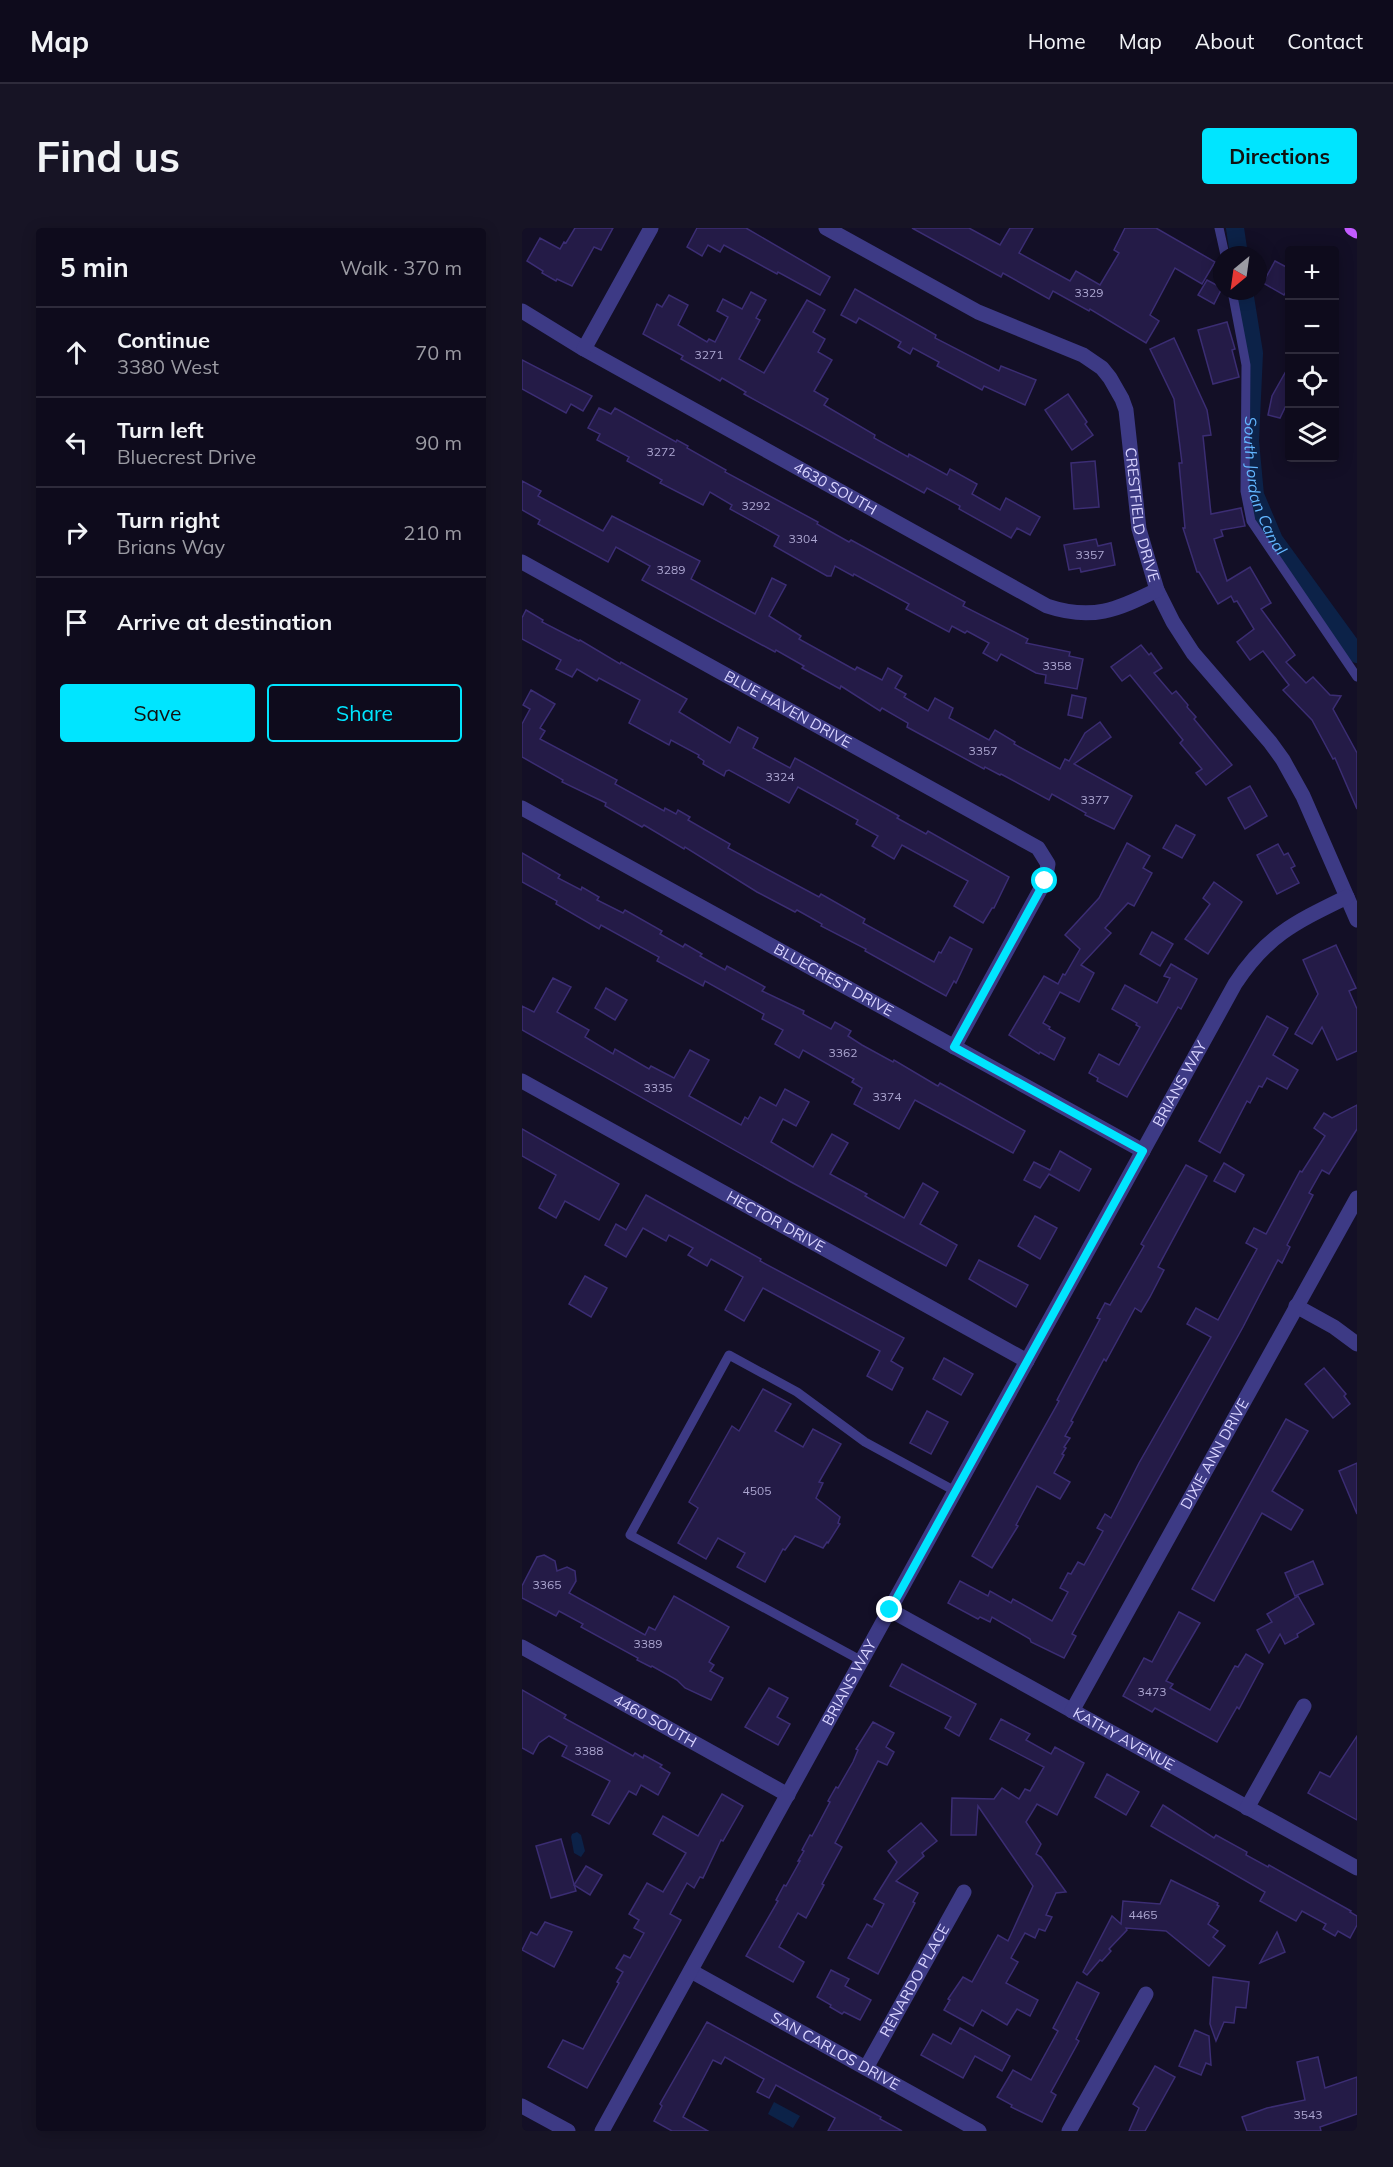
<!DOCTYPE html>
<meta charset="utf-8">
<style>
body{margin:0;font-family:Mulish,sans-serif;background:#171425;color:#f1f3f6}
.controls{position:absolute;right:18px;top:18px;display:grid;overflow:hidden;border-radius:6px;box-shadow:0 3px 15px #0003}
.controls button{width:54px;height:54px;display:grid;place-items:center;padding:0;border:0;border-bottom:2px solid #2e2b3b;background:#0e0b1c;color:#f1f3f6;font:30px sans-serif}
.compass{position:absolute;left:691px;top:18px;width:54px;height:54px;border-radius:50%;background:#0e0b1c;box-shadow:0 3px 15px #0003;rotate:209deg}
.stop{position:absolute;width:18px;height:18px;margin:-14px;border:4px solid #00e5ff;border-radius:50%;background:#fff}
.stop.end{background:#00e5ff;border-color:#fff;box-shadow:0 2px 6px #0008}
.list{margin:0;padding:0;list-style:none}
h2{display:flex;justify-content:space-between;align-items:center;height:78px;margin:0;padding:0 24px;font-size:26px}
h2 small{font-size:20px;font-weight:400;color:#9b9ba3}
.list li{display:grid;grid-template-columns:39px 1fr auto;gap:18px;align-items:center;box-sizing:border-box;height:90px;padding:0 24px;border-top:2px solid #2e2b3b}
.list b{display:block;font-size:22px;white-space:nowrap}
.list p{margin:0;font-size:20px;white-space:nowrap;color:#9b9ba3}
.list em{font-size:20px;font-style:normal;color:#9b9ba3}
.actions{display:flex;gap:12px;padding:18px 24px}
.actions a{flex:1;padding:14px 0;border:2px solid #00e5ff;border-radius:6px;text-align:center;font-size:21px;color:#00e5ff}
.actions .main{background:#00e5ff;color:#111}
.icon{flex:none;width:33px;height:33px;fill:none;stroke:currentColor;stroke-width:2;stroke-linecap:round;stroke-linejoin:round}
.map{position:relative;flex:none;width:835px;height:1903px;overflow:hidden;border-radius:6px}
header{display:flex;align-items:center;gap:36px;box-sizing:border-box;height:84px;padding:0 30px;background:#0e0b1c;border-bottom:2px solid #2e2b3b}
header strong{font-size:28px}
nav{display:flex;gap:33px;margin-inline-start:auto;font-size:21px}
.intro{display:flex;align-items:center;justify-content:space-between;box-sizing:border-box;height:144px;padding:0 36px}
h1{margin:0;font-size:42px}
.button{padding:15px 27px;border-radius:6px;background:#00e5ff;color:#111;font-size:21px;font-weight:700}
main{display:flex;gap:36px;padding:0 36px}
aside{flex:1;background:#0e0b1c;border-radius:6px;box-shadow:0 3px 15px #0003}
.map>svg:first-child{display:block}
.water{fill:#0c2248}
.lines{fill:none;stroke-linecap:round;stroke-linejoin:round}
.canal{stroke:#0c2248;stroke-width:18}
.building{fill:#241b47;stroke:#3b2d73;stroke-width:1.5}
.lane{stroke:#3d3a85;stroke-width:9}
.street{stroke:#3d3a85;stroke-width:15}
.primary{stroke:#c25bff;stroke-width:15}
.route{stroke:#00e5ff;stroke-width:8}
.labels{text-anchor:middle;stroke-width:6;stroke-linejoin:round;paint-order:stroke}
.number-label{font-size:12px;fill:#aca6d1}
.street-label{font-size:15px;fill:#d9d4ff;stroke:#130f26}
.water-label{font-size:16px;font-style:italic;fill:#62b6ff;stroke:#130f26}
</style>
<header>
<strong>Map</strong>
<nav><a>Home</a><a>Map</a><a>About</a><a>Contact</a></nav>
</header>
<div class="intro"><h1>Find us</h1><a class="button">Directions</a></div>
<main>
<aside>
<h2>5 min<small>Walk · 370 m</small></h2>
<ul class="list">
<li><svg class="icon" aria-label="ahead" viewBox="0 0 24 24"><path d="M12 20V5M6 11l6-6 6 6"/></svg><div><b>Continue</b><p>3380 West</p></div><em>70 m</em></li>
<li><svg class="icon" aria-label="left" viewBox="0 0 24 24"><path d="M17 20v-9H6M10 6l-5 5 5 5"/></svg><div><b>Turn left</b><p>Bluecrest Drive</p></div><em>90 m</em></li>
<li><svg class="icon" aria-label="right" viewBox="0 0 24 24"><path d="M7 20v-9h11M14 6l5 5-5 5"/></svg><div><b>Turn right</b><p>Brians Way</p></div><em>210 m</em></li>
<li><svg class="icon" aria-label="arrive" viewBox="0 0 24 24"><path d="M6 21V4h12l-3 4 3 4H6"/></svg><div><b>Arrive at destination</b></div></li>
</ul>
<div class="actions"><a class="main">Save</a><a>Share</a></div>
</aside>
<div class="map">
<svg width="835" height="1903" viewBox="0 0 835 1903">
<rect width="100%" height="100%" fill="#130f26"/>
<g class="water">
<polygon points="55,1604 59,1607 63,1623 59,1629 52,1625 49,1609 50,1606"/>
<polygon points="252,1874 278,1888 271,1900 246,1886"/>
</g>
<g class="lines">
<g class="canal">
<polyline points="713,0 717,27"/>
<path id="s1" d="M 722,63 L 732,125 L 728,213 L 733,267 L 752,312 L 835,426"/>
</g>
</g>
<g class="building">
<polygon points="53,0 91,0 79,22 72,19 50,58 35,51 34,53 20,45 21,43 5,33 18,10 38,21 42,14 44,15"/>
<polygon points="175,0 224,0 308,49 298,67 256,44 255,46 202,17 198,24 186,17 180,28 165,19"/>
<polygon points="390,0 447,0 478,17 488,0 511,0 497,25 548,53 554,43 578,57 597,25 592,22 603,0 634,0 693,34 680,56 653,40 628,87 637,93 624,115 568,81 567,83 531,63 527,71 481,45 479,49"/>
<polygon points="753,33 768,41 768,58 762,67 741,55"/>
<polygon points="685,52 700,60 692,76 676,67"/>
<polygon points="333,61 414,107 413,110 477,143 479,138 514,152 503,177 462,158 460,162 415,138 417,134 391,120 388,126 376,119 379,114 337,90 334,95 319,87"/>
<polygon points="229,64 244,72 234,90 238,92 217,131 242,145 285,72 303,82 291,104 303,111 296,124 310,132 292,163 306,171 302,177 353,207 352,210 386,229 387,226 425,247 428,241 455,256 450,266 478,282 484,270 518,289 508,307 495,300 489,310 437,281 438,278 405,260 402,265 222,166 224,164 200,150 198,153 186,146 159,131 161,128 121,106 135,76 140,79 147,67 166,77 156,97 185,114 187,111 193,114 206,89 195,83 201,71 220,81"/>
<polygon points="705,94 713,121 710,122 717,149 691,156 676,102"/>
<polygon points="652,110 685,182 689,207 681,208 689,286 719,280 723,298 699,302 701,308 692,311 705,353 728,339 749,375 739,381 773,427 764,434 784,455 791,449 808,467 819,468 811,481 835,525 835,581 813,530 811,531 790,492 761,462 767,457 741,423 728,432 715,414 732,401 715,373 712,374 709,368 696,376 677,344 675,344 661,300 663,300 657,235 660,235 652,171 628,121"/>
<polygon points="0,132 70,168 61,183 49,176 44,185 0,161"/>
<polygon points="768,136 768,169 758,190 746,187 750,168"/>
<polygon points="546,166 565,194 563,196 571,207 550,222 523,182"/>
<polygon points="77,180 89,186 93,180 154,214 155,212 166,218 165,220 204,242 203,244 296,294 295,296 327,314 329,312 443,374 441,378 506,411 504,415 548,424 547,428 561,431 555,461 523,455 524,447 514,445 479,426 475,433 461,425 467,415 445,403 443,405 430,398 427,404 384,381 387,376 332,346 331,348 313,338 309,348 305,348 252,318 257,308 208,281 210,277 188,264 181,277 138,255 140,252 105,233 107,229 75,212 78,206 66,200"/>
<polygon points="573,233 577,279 552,281 549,235"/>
<polygon points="0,253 19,263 16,268 81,303 90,288 178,333 169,351 233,386 250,350 264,357 247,388 279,408 277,411 333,442 335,439 360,452 366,440 380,448 373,460 384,466 382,469 406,483 413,470 431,480 427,490 467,512 473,502 493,514 492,516 538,541 543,531 547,533 563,505 578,494 589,509 552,536 610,568 592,601 563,587 564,585 530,566 527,572 479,546 478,547 463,539 462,541 385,499 386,495 360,480 358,483 319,458 318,461 280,440 282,438 254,422 253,424 120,352 128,338 94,319 86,334 16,296 18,292 0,282"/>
<polygon points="574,311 576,318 589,315 593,337 559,344 558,340 547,342 542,317"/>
<polygon points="4,382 21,392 20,394 57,413 58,412 98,436 99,434 165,471 157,484 208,515 216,499 236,510 231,520 268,540 273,530 377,588 375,590 404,606 406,603 487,649 472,680 470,680 461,695 432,678 446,653 380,617 372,631 350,618 356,608 334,596 336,592 276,559 267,575 207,542 204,543 202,548 181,536 182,533 176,529 177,527 149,512 147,517 107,495 118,472 77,450 75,453 55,441 50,449 34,441 39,432 0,411 0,390"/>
<polygon points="619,417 627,427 629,425 640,440 632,445 650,466 654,463 666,477 665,479 674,489 672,491 710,537 684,557 674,545 680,541 658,515 661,512 608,447 600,453 589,439"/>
<polygon points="9,462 33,476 18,500 23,503 18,511 95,552 93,556 142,583 143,580 154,586 156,582 168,589 166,592 208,616 206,620 297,669 299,666 343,691 341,695 412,734 417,724 419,725 428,709 450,721 434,755 432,753 424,768 343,723 344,721 299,698 300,696 275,682 273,684 235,664 163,619 162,621 122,597 120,599 83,578 84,575 40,554 41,552 0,529 0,496 8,481 1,477"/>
<polygon points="550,467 564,470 560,490 546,487"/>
<polygon points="728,558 745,588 723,601 706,570"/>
<polygon points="654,597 673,607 660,630 641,620"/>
<polygon points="605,615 628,628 621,640 630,645 612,678 606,675 583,700 589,705 559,737 572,745 557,774 538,764 521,795 528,799 527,801 543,810 532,832 518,824 517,826 487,807 522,748 536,756 541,746 543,747 558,721 543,707 577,670"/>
<polygon points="756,616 762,627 766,625 773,638 769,640 777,655 755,666 735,627"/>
<polygon points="0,625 38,647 36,650 59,662 60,659 77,669 75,672 101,685 103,682 140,703 138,706 161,719 163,716 180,726 178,728 203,742 205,738 243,759 240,763 282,783 281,786 309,801 313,794 329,803 326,808 340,817 371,834 372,832 414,857 416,858 418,855 503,903 491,925 393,872 377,901 332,876 340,860 330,854 332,851 281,822 277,830 253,816 261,802 240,791 242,786 183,753 181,758 135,733 137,729 79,697 77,701 34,676 35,673 0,654"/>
<polygon points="692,654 720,674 686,726 663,711 688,676 681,670"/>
<polygon points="630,704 651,716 638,738 618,726"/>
<polygon points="814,717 834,760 827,763 835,781 835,823 815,832 800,799 790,816 773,806 796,766 781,732"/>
<polygon points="649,736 675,751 659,781 656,779 605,869 575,853 576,850 567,845 577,826 597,837 618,799 614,797 615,795 590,781 603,757 635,775 648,750 642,748"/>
<polygon points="31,750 49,759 35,784 67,802 63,809 91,826 93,821 127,841 129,838 152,850 168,822 187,832 167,868 219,897 223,889 226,891 238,869 254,878 263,861 287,874 274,898 261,891 249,914 291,939 310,906 326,915 308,946 345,966 343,968 382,990 401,955 416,964 398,996 435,1017 424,1038 269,954 0,802 0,778 12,784"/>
<polygon points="84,760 105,772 93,792 73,780"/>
<polygon points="745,788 766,800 751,827 776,842 765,861 745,850 740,859 737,858 728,875 725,873 698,925 677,913"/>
<polygon points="835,877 835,901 807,946 800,942 787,965 791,967 765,1017 768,1019 760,1035 756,1032 737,1068 721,1099 550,1406 554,1408 542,1430 509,1414 508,1411 470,1389 468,1394 458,1389 456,1391 426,1375 438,1353 466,1368 468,1363 489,1375 491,1371 530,1393 546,1364 538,1360 546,1345 549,1346 556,1334 562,1337 581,1303 575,1300 583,1286 589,1290 617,1235 689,1109 665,1096 674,1080 696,1092 735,1021 724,1015 732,1000 744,1006 778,943 780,944 803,908 792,900 802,885 810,890"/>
<polygon points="0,901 97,956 77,992 43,973 34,990 17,980 34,947 0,928"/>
<polygon points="538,923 569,941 557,963 527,946 518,960 502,952 512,934 528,942"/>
<polygon points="702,935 722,947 713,964 692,953"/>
<polygon points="664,937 685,948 636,1039 642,1042 628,1069 619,1084 613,1080 584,1133 582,1131 549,1193 551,1194 543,1208 548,1210 542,1219 544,1220 540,1226 542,1227 532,1245 548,1254 538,1271 515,1258 494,1297 496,1298 470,1340 450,1328 537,1173 535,1172 578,1091 575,1090 583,1075 588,1077 622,1018 619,1016"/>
<polygon points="124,967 239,1031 238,1033 382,1110 369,1133 381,1140 370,1162 345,1148 358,1123 241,1060 222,1093 203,1082 221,1049 189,1031 185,1038 166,1027 171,1020 147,1007 144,1013 121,1000 104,1029 83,1017 94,996 104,1002"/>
<polygon points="513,988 535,1000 518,1031 496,1018"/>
<polygon points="457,1032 506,1057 494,1079 447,1051"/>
<polygon points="63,1048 85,1060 69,1089 47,1076"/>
<polygon points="422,1130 451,1146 439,1167 411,1151"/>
<polygon points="802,1140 824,1166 822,1168 828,1176 811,1190 783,1156"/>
<polygon points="241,1161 269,1176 253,1203 281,1219 291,1201 319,1216 297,1254 301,1255 294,1270 318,1289 316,1295 318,1296 306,1315 305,1314 301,1320 273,1308 263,1322 261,1321 243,1354 215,1339 223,1325 196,1310 184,1331 156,1315 176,1280 167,1274 210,1198 217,1203"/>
<polygon points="405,1183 426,1194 409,1226 388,1215"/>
<polygon points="764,1191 786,1203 750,1263 781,1282 769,1302 740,1285 692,1373 670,1361"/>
<polygon points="835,1235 835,1286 817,1243"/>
<polygon points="22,1327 33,1333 35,1343 45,1339 53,1343 54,1353 47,1365 123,1407 127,1399 133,1402 152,1368 207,1399 187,1434 192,1437 188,1443 201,1450 189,1472 163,1460 155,1452 130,1438 129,1439 115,1432 116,1430 59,1399 61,1396 37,1383 34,1388 0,1370 0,1358 15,1329"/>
<polygon points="791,1333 801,1356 773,1368 763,1345"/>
<polygon points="776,1368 792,1396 775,1406 776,1409 763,1416 758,1406 747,1425 735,1402 750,1394 745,1386"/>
<polygon points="657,1384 678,1395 644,1453 651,1456 648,1460 688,1482 713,1438 716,1439 724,1426 741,1436 717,1481 715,1479 695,1514 633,1480 630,1484 601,1468 622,1430 630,1434"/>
<polygon points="380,1436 454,1476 437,1508 423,1500 429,1489 368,1458"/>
<polygon points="247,1460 266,1470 255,1489 268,1496 256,1517 223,1499"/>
<polygon points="0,1462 44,1487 42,1490 111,1528 113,1525 121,1530 122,1527 140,1537 138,1539 148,1545 136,1567 119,1557 114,1567 107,1563 87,1596 70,1587 88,1553 40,1528 45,1518 27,1508 17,1515 11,1526 0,1520"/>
<polygon points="479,1491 508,1506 504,1512 529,1526 533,1519 562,1535 535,1587 515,1576 504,1594 519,1616 514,1626 519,1629 544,1664 534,1665 524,1687 530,1689 523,1703 517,1701 513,1710 503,1705 489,1730 496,1734 484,1755 516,1772 508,1788 495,1781 485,1797 460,1782 451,1798 422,1782 428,1772 426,1771 441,1749 450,1754 476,1707 486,1713 511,1658 456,1578 454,1607 429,1607 430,1570 472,1571 480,1560 497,1571 503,1561 508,1563 522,1539 468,1511"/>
<polygon points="351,1494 372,1505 364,1519 372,1524 365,1537 356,1533 313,1615 320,1619 300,1656 302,1657 284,1690 276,1685 257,1719 282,1734 271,1754 224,1728 256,1673 254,1672 262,1657 264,1658 278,1633 276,1633 282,1623 280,1622 288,1607 290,1608 308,1574 306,1573 314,1559 316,1560 331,1534 336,1522 334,1521"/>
<polygon points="835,1508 835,1592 786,1565 798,1544 808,1549"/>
<polygon points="585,1546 617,1564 604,1587 573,1569"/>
<polygon points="200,1566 221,1578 201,1613 199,1612 181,1650 178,1649 172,1660 165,1655 148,1686 159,1692 65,1860 26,1839 41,1812 61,1821 97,1755 95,1754 101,1744 94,1740 102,1727 108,1730 122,1705 112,1700 117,1692 107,1686 125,1655 141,1664 164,1625 131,1606 141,1588 176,1608"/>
<polygon points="641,1577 692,1610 694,1607 725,1624 724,1627 746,1639 747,1637 829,1683 828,1684 835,1688 835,1697 828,1710 816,1703 813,1708 801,1701 804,1696 780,1683 774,1693 738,1673 743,1664 629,1598"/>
<polygon points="399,1595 415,1613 400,1625 402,1628 374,1653 396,1665 391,1674 393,1675 356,1746 326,1730 345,1696 350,1699 362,1676 352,1671 375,1634 366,1623"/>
<polygon points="39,1611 54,1663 29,1670 14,1618"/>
<polygon points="64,1638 80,1647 68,1667 52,1657"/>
<polygon points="649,1652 696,1675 695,1677 697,1678 686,1696 696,1703 691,1709 703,1718 687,1738 644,1703 604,1700 605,1702 587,1721 589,1723 580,1733 578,1732 565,1747 561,1744 590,1688 599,1696 601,1673 638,1676"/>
<polygon points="23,1694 50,1704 32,1739 0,1722 9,1704 15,1707"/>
<polygon points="755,1704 763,1724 738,1735"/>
<polygon points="309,1742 327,1751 323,1758 349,1772 338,1792 322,1784 320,1786 308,1779 309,1777 295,1769"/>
<polygon points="691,1749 727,1754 724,1780 714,1779 712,1795 702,1794 694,1813 688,1796"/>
<polygon points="555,1754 577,1765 554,1811 557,1813 529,1864 534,1867 520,1894 489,1879 490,1877 475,1869 491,1842 509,1852 536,1803 531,1800"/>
<polygon points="185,1794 359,1889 358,1891 380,1903 306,1903 313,1890 254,1857 247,1870 235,1864 242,1851 203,1829 199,1836 191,1832 161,1889 186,1903 150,1903 132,1893 140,1878 138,1876"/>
<polygon points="438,1800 488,1828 480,1843 453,1828 441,1850 399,1827 411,1806 429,1816"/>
<polygon points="673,1802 687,1808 689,1837 684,1835 679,1847 657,1838"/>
<polygon points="796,1829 803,1860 835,1849 835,1886 798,1899 799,1903 725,1903 720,1889 745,1880 783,1872 775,1834"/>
<polygon points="633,1838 653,1849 623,1903 607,1903 617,1880 611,1876"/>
</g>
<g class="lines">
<g class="lane">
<polyline points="697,0 703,27"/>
<polyline points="710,63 724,137 723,263 729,293 835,449"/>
<polyline points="340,1433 108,1307 207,1127 275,1164 343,1214 433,1263"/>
</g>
<g class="street">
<path id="s2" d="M 304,0 L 456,84 L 561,127 L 580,140 L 588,150 L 600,171 L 604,182 L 617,301 L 635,362 L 651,394 L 671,425 L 748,514 L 761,532 L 781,568 L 835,692"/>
<path id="s3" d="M 0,83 L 62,121 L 525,378 C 570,393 595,382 635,362"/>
<polyline points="62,121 129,0"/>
<path id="s4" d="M 0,334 L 516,620 L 526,636 L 523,653 L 432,819"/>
<path id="s5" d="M 0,580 L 621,923"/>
<path id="s6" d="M 0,853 L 505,1133"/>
<polyline points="774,1078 812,1099 835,1116"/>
<path id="s7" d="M 368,1382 L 835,1640"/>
<path id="s8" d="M 0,1419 L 266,1567"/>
<path id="s9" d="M 550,1483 L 835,970"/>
<polyline points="725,1580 782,1478"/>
<path id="s10" d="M 169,1743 L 457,1903"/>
<path id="s11" d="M 344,1840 L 442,1664"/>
<polyline points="0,1878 46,1903"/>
<path id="s12" d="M 80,1903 L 713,756 C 745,707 774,694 825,669"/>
<polyline points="547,1903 624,1766"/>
</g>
<polyline class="primary" points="830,0 835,3"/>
</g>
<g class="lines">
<polyline class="route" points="368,1382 621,923 432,819 523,653"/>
</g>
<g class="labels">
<g class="number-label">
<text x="567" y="69">3329</text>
<text x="187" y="131">3271</text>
<text x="139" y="228">3272</text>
<text x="234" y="282">3292</text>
<text x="281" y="315">3304</text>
<text x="568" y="331">3357</text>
<text x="149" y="346">3289</text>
<text x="535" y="442">3358</text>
<text x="461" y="527">3357</text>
<text x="258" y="553">3324</text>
<text x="573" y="576">3377</text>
<text x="321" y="829">3362</text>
<text x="136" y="864">3335</text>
<text x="365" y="873">3374</text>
<text x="235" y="1267">4505</text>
<text x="25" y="1361">3365</text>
<text x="126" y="1420">3389</text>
<text x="630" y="1468">3473</text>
<text x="67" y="1527">3388</text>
<text x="621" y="1691">4465</text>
<text x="786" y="1891">3543</text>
</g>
<g class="street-label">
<text dy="5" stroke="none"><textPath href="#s3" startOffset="360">4630 SOUTH</textPath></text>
<text dy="5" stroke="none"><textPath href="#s2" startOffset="465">CRESTFIELD DRIVE</textPath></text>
<text dy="5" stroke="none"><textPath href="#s4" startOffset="304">BLUE HAVEN DRIVE</textPath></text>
<text dy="5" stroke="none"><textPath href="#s5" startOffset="356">BLUECREST DRIVE</textPath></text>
<text dy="5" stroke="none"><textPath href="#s12" startOffset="1196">BRIANS WAY</textPath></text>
<text dy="5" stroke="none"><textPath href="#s6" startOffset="290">HECTOR DRIVE</textPath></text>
<text dy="5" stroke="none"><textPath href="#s9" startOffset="294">DIXIE ANN DRIVE</textPath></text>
<text dy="5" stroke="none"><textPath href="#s12" startOffset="512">BRIANS WAY</textPath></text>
<text dy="5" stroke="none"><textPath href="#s8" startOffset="152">4460 SOUTH</textPath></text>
<text dy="5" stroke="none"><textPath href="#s7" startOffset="267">KATHY AVENUE</textPath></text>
<text dy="5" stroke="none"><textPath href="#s11" startOffset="100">RENARDO PLACE</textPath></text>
<text dy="5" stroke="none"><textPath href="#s10" startOffset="165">SAN CARLOS DRIVE</textPath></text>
</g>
<g class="water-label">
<text dy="6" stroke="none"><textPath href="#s1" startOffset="198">South Jordan Canal</textPath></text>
</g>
</g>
</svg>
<div class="controls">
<button>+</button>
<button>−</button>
<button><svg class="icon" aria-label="locate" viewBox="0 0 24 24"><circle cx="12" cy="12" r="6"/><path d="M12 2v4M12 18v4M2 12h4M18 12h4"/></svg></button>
<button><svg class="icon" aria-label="layers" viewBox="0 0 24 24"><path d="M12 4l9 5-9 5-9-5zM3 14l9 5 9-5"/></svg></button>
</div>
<svg class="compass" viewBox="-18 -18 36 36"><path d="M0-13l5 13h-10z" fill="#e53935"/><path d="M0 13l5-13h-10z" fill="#9b9ba3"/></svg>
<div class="stop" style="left:523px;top:653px"></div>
<div class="stop end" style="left:368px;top:1382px"></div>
</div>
</main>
